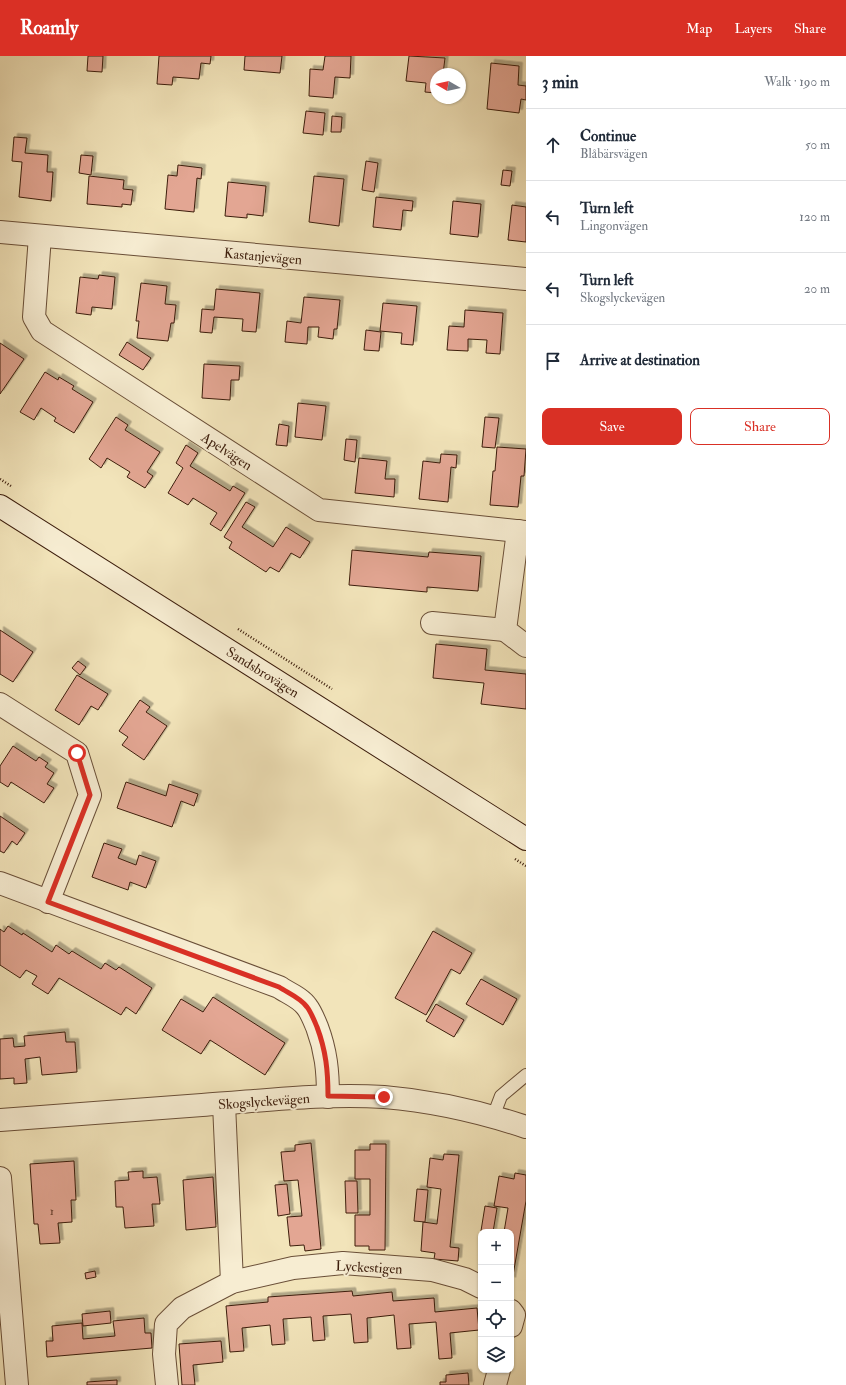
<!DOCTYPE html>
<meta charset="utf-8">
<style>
body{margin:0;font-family:"IM FELL Double Pica",serif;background:#f6f6f7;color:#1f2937}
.controls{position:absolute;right:12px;bottom:12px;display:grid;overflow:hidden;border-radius:8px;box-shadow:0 1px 3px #0004}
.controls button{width:36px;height:36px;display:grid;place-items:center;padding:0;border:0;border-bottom:1px solid #e0e1e3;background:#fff;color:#1f2937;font:20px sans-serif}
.compass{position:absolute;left:430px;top:12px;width:36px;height:36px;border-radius:50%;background:#fff;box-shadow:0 1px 3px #0004;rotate:279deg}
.stop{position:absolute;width:12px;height:12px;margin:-9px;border:3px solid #d93025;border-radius:50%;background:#fff}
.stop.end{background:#d93025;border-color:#fff;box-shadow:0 1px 4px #0008}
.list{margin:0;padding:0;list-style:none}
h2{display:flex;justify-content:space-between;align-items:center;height:52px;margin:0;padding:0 16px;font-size:17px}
h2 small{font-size:13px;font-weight:400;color:#747a83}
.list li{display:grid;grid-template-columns:26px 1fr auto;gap:12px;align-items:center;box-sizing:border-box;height:72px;padding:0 16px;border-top:1px solid #e0e1e3}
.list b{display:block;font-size:15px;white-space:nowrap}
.list p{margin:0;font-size:13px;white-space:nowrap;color:#747a83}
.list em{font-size:13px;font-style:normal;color:#747a83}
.actions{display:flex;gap:8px;padding:12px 16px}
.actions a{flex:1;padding:9px 0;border:1px solid #d93025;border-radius:8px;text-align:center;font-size:14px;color:#d93025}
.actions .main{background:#d93025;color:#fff}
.icon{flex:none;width:22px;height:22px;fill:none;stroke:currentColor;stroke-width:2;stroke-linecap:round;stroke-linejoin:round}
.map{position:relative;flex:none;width:526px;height:1329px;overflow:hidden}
header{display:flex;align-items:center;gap:24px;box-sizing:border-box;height:56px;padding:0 20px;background:#d93025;color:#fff}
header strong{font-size:19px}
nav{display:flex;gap:22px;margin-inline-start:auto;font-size:14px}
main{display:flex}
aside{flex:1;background:#fff}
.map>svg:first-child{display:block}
.building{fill:#e3a693;stroke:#3c1d0c;filter:url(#shadow)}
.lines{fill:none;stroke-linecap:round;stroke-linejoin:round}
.service-casing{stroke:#6a4f38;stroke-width:14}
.minor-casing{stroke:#6a4f38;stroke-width:24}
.secondary-casing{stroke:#3c1d0c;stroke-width:24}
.path{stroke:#3c1d0c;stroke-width:2.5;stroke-dasharray:1 2;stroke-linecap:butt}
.service{stroke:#f7edd2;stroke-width:12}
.minor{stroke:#f7edd2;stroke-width:22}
.secondary{stroke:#f7edd2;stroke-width:22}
.route{stroke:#d93025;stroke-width:5}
.labels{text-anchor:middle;stroke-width:4;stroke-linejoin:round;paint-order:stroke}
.number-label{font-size:12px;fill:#663f2e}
.street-label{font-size:14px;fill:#3c1d0c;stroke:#f7edd2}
</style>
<header>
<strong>Roamly</strong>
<nav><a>Map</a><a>Layers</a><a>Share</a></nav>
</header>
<main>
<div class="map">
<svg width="526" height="1329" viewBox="0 0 526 1329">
<defs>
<filter id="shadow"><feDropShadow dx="3.5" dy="-3.5" stdDeviation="0" flood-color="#0004"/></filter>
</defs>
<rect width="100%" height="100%" fill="#f2e4ba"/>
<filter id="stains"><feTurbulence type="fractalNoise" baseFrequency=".005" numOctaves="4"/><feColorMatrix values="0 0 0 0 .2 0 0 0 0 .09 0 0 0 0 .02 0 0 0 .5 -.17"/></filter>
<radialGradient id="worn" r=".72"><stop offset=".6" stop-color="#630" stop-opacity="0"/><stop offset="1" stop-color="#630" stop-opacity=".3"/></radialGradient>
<g class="building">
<polygon points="88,0 103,0 102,16 87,15"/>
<polygon points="159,0 211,0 210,8 201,7 199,23 173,21 172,29 157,28"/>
<polygon points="245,0 282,0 280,17 244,14"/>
<polygon points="325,0 351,0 350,22 335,21 333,42 309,40 310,13 323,14"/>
<polygon points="409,0 445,2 443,18 436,18 436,37 425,36 426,27 406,25"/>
<polygon points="491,7 519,10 518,29 526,30 526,44 521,43 519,57 487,53"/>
<polygon points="306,55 325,57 323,79 303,77"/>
<polygon points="332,60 342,61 341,76 331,76"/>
<polygon points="14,81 27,82 25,97 48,99 47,116 53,116 51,145 19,141 22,106 12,105"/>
<polygon points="81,99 93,100 91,119 79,117"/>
<polygon points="366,105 378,107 374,136 362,134"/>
<polygon points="178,109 202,112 201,123 197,122 194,156 165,153 168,119 177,120"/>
<polygon points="503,114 512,115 510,130 501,129"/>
<polygon points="89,120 124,124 123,133 133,134 131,149 122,148 122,151 87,148"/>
<polygon points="314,120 344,123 339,170 309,166"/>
<polygon points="228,126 266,130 263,160 247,158 247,162 225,160"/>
<polygon points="376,141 413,145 412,155 403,154 401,174 373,171"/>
<polygon points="453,145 481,148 478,181 450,178"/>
<polygon points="512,149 526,151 526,186 508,184"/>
<polygon points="99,219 115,221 112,253 92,251 91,259 76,257 80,221 98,223"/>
<polygon points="141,227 167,230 165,248 176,249 174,267 171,267 168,285 137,282 139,265 136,265"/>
<polygon points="216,233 260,237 256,276 242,275 243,263 214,261 212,277 200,276 202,253 214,254"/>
<polygon points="304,241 340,244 337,273 334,273 333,283 318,281 319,271 308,271 307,288 285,286 287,265 301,267"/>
<polygon points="383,247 417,250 413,289 401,288 402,277 380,275"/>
<polygon points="465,254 503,257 500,298 486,297 487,284 468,283 468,295 447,294 449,270 464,271"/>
<polygon points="366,274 381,276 379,295 364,294"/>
<polygon points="127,286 151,302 143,314 119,299"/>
<polygon points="0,287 24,303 0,338"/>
<polygon points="204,308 240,310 239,324 231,324 230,344 202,342"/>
<polygon points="45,316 58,324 59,321 74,330 72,333 93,346 74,377 54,365 56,362 41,352 34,364 20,356"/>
<polygon points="298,347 326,350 322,384 295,381"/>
<polygon points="116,361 128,369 125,374 160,396 147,416 153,420 145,432 127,421 130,416 107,402 101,412 89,403"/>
<polygon points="485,361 499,362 495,392 482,391"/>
<polygon points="279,368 289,370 287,390 276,389"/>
<polygon points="346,383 357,384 355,406 344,404"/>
<polygon points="186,389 198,397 190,410 230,435 233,430 245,437 221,475 210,468 217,457 193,442 188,449 168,437 183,412 176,407"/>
<polygon points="497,391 526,393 524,420 521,420 518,451 490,449 493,415 495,415"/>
<polygon points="441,398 457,399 456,412 451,411 448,446 419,443 423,405 440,407"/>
<polygon points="359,402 387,405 385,423 395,423 394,441 355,437"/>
<polygon points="246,446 255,451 242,471 273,491 286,471 310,486 300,502 291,497 279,516 270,511 266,516 229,492 232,486 224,481"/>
<polygon points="352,494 428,501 429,496 481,500 478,535 427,531 427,536 349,529"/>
<polygon points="0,574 33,596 13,626 0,618"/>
<polygon points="436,588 487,593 485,614 526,618 526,653 481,648 484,627 433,622"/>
<polygon points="78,605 86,611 80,619 72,612"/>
<polygon points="77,619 108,638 98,654 91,650 79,669 55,654"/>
<polygon points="140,644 150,651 146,656 167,670 144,704 122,689 128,681 119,675"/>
<polygon points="13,690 36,705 39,701 48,707 45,711 54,717 47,728 54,732 44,747 11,726 8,731 0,726 0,710"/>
<polygon points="126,726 166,740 169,728 198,738 194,750 181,745 172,771 117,752"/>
<polygon points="0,760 25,777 17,789 12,785 4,797 0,795"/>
<polygon points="104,787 122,793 118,802 136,809 139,799 156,805 146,832 130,826 128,834 92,821"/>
<polygon points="8,870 22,879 23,877 52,896 56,889 69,898 72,895 101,913 105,907 116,914 119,911 152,932 136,958 126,951 121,959 59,922 48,938 32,928 37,920 26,914 20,922 0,909 0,873 4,876"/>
<polygon points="433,875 472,897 460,918 451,913 426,959 395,942"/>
<polygon points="481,923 517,943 503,969 466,948"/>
<polygon points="213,941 285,987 265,1019 210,984 201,998 162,974 181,943 203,956"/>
<polygon points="436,948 464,964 454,981 426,965"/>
<polygon points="65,976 66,986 75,986 77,1016 42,1019 40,1001 25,1003 27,1027 14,1028 14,1022 0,1023 0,983 13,982 14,991 25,990 24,980"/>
<polygon points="311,1087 321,1193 305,1195 304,1189 290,1190 287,1161 302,1160 298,1124 284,1125 281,1096 295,1095 295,1089"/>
<polygon points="370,1088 386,1088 385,1194 369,1194 369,1190 355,1190 355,1159 370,1159 370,1123 355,1123 355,1094 370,1094"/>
<polygon points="444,1098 459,1099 450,1191 459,1192 458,1205 434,1203 435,1197 421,1195 423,1166 437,1168 441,1133 427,1131 430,1102 443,1104"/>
<polygon points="74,1105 76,1144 71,1144 72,1166 58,1167 60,1187 40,1188 38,1168 34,1168 30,1108"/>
<polygon points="143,1115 143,1122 157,1121 160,1148 152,1148 154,1170 125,1172 123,1151 116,1151 115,1125 129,1124 128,1116"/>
<polygon points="515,1117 526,1119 526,1145 512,1225 511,1224 511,1176 504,1176 508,1152 494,1150 499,1120 514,1123"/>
<polygon points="213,1121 216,1171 186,1174 183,1124"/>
<polygon points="345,1125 357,1125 358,1157 346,1157"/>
<polygon points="287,1128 290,1158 278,1160 275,1129"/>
<polygon points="417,1133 428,1134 425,1166 414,1165"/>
<polygon points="485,1150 497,1152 493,1176 481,1176 481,1182 480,1181"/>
<polygon points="95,1215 96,1221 86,1223 85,1217"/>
<polygon points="352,1235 353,1240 392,1236 393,1245 434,1242 435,1256 477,1252 479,1274 450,1277 452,1302 439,1303 436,1266 409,1268 411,1292 397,1293 394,1259 367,1262 368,1286 354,1287 351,1258 323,1260 325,1284 313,1285 311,1261 283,1263 285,1288 272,1289 270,1269 242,1272 244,1295 230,1296 226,1250 268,1246 268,1241"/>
<polygon points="110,1255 111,1267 83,1270 82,1258"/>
<polygon points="144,1262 145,1277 151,1277 152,1292 47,1301 46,1285 53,1285 52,1270 82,1267 83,1283 115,1280 113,1265"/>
<polygon points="221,1285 223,1306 193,1309 195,1329 182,1329 179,1288"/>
<polygon points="468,1317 469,1329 440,1329 440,1326 446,1326 446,1319"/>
<polygon points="117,1324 117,1329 87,1329 87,1326"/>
</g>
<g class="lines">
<g class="service-casing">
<polyline id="service" points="493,1061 501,1040 526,1019"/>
</g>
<g class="minor-casing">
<g id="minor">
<polyline points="0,176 526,223"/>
<polyline points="40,180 34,261 42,275 319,454 526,476"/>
<polyline points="518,475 505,574 526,590"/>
<polyline points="432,567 505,574"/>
<polyline points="0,648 77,697 90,739 48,846"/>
<path d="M 0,827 L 279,931 C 288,937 301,942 307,951 C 311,956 314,964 317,971 C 326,995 328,1015 328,1041"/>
<polyline points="224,1048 232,1226"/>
<path d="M 0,1064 C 67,1059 135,1054 202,1049 C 262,1045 324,1037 384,1041 C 432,1045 481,1056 526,1071"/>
<polyline points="0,1122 17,1329"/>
<polyline points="511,1255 514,1259 511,1270"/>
<polyline points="167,1329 164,1298 166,1268 182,1252 232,1226 293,1212 343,1207 432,1214 465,1223 481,1231"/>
<polyline points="495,1329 499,1314"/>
</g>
</g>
<g class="secondary-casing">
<polyline id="secondary" points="0,450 526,783"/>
</g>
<g class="path">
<polyline points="0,423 11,430"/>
<polyline points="238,573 332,633"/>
<polyline points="515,803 526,810"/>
</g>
<use href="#service" class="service"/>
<use href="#minor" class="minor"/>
<use href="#secondary" class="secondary"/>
</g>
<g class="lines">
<path class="route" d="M 77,697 L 90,739 L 48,846 L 279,931 C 288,937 301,942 307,951 C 311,956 314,964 317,971 C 326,995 328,1015 328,1040 L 384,1041"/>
</g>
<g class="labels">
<g class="number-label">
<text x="52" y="1159">1</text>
</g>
<g class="street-label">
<text transform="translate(263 200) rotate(5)" y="5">Kastanjevägen</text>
<text transform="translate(227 395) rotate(33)" y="5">Apelvägen</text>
<text transform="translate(263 616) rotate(32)" y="5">Sandsbrovägen</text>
<text transform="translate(264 1045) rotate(-4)" y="5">Skogslyckevägen</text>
<text transform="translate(369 1211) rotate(3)" y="5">Lyckestigen</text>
</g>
</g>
<rect width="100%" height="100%" filter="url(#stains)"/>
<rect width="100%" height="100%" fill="url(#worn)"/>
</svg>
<div class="controls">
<button>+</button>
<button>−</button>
<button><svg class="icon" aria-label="locate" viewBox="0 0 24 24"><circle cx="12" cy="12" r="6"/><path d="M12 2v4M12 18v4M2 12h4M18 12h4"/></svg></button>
<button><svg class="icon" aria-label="layers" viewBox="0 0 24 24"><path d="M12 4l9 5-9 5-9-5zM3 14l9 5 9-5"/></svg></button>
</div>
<svg class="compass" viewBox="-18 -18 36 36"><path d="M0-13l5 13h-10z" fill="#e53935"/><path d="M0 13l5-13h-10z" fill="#747a83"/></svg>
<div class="stop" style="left:77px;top:697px"></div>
<div class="stop end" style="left:384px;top:1041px"></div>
</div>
<aside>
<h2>3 min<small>Walk · 190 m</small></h2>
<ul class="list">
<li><svg class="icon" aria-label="ahead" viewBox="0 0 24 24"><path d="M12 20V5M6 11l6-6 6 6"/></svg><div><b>Continue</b><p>Blåbärsvägen</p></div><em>50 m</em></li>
<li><svg class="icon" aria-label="left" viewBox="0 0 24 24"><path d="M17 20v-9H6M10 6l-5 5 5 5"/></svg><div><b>Turn left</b><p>Lingonvägen</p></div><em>120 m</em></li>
<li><svg class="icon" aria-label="left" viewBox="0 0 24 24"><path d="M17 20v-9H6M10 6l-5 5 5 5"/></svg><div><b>Turn left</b><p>Skogslyckevägen</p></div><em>20 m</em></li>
<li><svg class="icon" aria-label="arrive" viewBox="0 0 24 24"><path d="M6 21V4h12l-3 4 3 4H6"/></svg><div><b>Arrive at destination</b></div></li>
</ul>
<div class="actions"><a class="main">Save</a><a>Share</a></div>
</aside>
</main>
